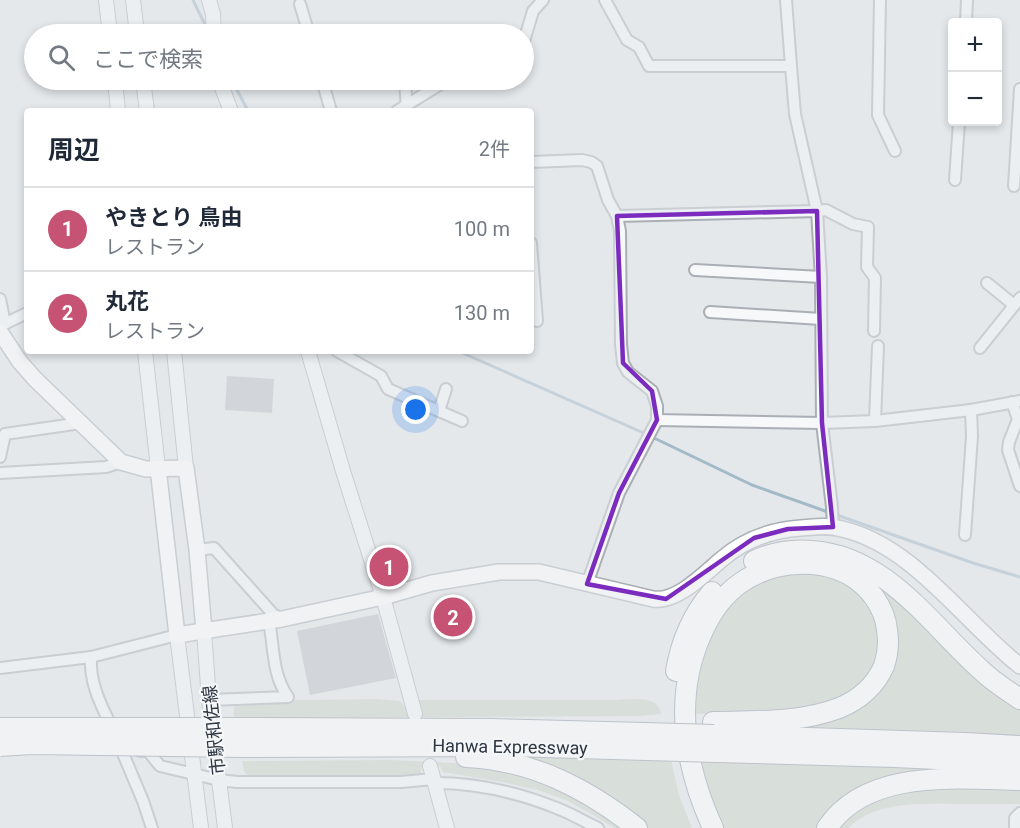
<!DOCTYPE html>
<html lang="ja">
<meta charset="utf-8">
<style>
body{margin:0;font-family:Roboto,"Noto Sans JP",sans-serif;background:#f6f6f7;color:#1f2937}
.controls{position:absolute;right:18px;top:18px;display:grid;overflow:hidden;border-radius:6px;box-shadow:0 3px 9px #0003}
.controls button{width:54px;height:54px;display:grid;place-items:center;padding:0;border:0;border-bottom:2px solid #e0e1e3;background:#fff;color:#1f2937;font:30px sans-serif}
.you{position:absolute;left:416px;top:410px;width:21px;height:21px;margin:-15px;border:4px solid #fff;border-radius:50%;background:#1a73e8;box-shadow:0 0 0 9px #1a73e833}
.badge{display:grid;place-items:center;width:39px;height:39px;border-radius:50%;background:#c65373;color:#fff;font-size:20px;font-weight:700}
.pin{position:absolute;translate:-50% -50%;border:3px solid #fff;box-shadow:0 2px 6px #0006}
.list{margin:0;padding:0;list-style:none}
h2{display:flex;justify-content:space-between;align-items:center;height:78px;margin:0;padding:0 24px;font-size:26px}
h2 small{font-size:20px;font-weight:400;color:#747a83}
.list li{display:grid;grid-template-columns:39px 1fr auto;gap:18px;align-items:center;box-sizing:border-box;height:84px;padding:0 24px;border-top:2px solid #e0e1e3}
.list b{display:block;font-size:22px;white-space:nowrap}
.list p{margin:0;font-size:20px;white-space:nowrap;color:#747a83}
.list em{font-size:20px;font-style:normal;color:#747a83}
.icon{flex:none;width:33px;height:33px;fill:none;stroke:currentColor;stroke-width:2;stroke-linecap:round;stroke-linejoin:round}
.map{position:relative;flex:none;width:1020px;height:828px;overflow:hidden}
.search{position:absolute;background:#fff;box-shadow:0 3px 9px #0003;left:24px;top:24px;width:510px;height:66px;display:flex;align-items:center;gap:15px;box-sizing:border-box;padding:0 21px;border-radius:33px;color:#747a83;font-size:22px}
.panel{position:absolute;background:#fff;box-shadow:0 3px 9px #0003;left:24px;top:108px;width:510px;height:246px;border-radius:6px}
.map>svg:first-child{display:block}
.green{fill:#cbd4c6}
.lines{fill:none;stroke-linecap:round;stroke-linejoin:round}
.stream{stroke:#a2b9c8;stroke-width:3}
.building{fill:#bcc2c7}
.minor-casing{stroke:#a9afb5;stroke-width:14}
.tertiary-casing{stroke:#a9afb5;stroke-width:16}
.secondary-casing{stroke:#a9afb5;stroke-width:18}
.motorway-casing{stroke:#8c97a1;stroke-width:22}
.minor{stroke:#f7f8f9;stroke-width:10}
.tertiary{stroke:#f7f8f9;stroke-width:14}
.secondary{stroke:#fff;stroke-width:15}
.motorway{stroke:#fff;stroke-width:20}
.motorway-bridge-casing{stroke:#8c97a1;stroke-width:22;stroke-linecap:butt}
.motorway-bridge{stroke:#fff;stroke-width:20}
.marked{fill:none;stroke:#7b2cbf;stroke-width:4.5;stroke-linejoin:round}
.labels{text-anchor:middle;stroke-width:4.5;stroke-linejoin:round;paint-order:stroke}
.street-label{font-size:18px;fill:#2d3742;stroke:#f4f6f8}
</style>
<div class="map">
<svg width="1020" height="828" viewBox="0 0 1020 828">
<rect width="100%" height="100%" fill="#e4e8eb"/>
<g class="green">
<polygon points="794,573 814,574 831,577 847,584 861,595 877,618 881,648 871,676 843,700 787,711 692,714 693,687 716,620 742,593 767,580"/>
<polygon points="872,577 1020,707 1020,736 812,727 783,728 889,676"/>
<path d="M 377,699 L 400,701 L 409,713 L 421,713 L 418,700 L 612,700 C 627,700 659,693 661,714 L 640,716 L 234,718 C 234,706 232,704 245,701 Z"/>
<polygon points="506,755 671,760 679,795 692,828 646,828"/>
<polygon points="392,760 475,764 542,778 629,828 614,828 595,816 568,801 538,790 502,782 443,772 440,766 422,765 421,773 416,777 326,775 254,776 248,775 244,772 242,761"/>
<polygon points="696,761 944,767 966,770 837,802 821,820 817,828 722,828"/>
<path d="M 1020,787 L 1020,804 C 1000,804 980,804 960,804 C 926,804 874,800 849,828 L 834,828 L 861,803 L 917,788 Z"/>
</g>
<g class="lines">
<g class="stream">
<polyline points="193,0 209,33"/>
<polyline points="232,80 248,111"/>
<polyline points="458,351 646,434"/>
<polyline points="652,437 752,485 828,512"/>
<polyline points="834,514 973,563 1020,577"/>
</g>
</g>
<g class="building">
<polygon points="227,376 274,379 272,413 225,410"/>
<polygon points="448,609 461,612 458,625 445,623"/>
<polygon points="378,614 396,678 310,695 297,631"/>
</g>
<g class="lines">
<g class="minor-casing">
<g id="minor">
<polyline points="605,0 627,40 639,47 649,66 791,66 786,0"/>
<polyline points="880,0 878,115 895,151"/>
<polyline points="300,4 309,34"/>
<polyline points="966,22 967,0"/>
<polyline points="404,33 404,34"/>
<polyline points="524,41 533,11 543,0"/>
<polyline points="791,66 795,114 817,211 826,210 853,224 868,227 867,267 875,278 874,331"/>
<polyline points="322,80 331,111"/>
<polyline points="405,80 407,111"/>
<polyline points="397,111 447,80"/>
<polyline points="531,162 582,160 591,162 597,166 608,200 617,216 817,211 821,277 822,423 832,507 833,527"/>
<polyline points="955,180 959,122"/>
<polyline points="1014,186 1020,89"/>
<polyline points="531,243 537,321"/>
<polyline points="695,270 821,277"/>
<polyline points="987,283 1014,305"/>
<polyline points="0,299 5,324"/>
<polyline points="710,312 821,319"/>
<polyline points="0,326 27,313"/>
<polyline points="980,348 1020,298"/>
<polyline points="337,351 381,376 388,389 462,421"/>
<polyline points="1012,402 1018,419 1009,442 1008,450 1020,486"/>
<polyline points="439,411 446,389"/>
<polyline points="657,420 822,423 875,421 971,410 1020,401"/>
<polyline points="875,421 878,346"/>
<polyline points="0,457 5,434 81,423"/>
<polyline points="0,473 106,467 121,462"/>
<polyline points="965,535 972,436 971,410"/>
<polyline points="197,550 214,548 273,614 282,619"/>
<polyline points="587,584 619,493 657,420 657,406 652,391 628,372 623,363 621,344 620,231 617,216"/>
<path d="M 91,657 C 89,683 102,707 113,730"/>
<polyline points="0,668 91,657 177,635"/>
<path d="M 209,700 L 288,697 C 272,675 274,647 269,621"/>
<polyline points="119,744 143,801 152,828"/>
<polyline points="140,751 148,751 160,766 219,780 237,782 401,782 434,779"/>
<path d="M 435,783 C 477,783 520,793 559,809 C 572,814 585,822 598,828"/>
<polyline points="1015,828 1015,818 1020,813"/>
</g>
</g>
<g class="tertiary-casing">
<g id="tertiary">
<polyline points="106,0 110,34"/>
<polyline points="133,0 137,34"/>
<polyline points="209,0 213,14 214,34"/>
<polyline points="115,80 118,111"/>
<polyline points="143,80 147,111"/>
<polyline points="219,80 231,111"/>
<polyline points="145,351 158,468"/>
<polyline points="174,351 186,468"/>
<polyline points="308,351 343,471 383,597 415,714"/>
<polyline points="204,631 209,700 225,828"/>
<polyline points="177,635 201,828"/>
<polyline points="430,766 447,828"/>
</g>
</g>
<g class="secondary-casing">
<g id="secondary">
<polyline points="0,332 20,362 35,379 121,462 146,469 186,468 197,550 204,631"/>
<path d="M 158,468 L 177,635 L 282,619 L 383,597 L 432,583 L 499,572 L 539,572 L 653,599 C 677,603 705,573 722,559 C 744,540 772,530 801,528 C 815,527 828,525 842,529 C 913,545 964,622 1020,666"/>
</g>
</g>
<g class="motorway-casing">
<g id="motorway">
<path d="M 754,561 C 773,552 792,549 812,551 C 886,556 930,624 980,669 C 992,681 1006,690 1020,699"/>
<path d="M 676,671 C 681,642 692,615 712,592"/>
<path d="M 713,722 C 753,721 801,723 839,708 C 859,700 875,686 884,666 C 888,654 889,642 887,630 C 886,618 881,607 874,597 C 844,556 782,555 742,582 C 724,594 710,614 701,635 C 673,698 685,767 713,828"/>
<polyline points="237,728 491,729 645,733"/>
<polyline points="714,735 965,743 1020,746"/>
<polyline points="240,747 505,746 647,750"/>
<polyline points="717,752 895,757 1020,763"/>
<path d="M 466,757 C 532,760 586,788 637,828"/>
<path d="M 827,828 C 867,768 957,779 1020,780"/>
</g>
</g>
<use href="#minor" class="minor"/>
<use href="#tertiary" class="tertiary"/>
<use href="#secondary" class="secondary"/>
<use href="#motorway" class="motorway"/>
<g class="motorway-bridge-casing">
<g id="motorway-bridge">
<polyline points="0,728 237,728"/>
<polyline points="645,733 714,735"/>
<polyline points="0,746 32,744 240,747"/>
<polyline points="647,750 717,752"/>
</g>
</g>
<use href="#motorway-bridge" class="motorway-bridge"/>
</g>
<path d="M0 0H1020V828H0ZM 817,211 L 822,423 L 833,527 L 788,529 L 754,538 L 666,599 L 587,584 L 619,493 L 657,420 L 652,391 L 623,363 L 617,216 Z" fill="#e4e8eb" fill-opacity=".55" fill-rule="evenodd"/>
<path class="marked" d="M 817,211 L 822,423 L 833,527 L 788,529 L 754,538 L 666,599 L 587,584 L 619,493 L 657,420 L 652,391 L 623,363 L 617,216 Z"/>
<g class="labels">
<g class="street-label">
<text transform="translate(214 730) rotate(-96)" y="6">市駅和佐線</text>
<text transform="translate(510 747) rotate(1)" y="6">Hanwa Expressway</text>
</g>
</g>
</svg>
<div class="controls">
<button>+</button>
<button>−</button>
</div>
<div class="you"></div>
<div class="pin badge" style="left:389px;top:567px">1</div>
<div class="pin badge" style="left:453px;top:617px">2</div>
<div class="search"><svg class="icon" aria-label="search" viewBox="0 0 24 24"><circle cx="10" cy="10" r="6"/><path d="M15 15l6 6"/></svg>ここで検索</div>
<section class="panel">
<h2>周辺<small>2件</small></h2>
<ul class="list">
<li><span class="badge">1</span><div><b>やきとり 鳥由</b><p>レストラン</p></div><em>100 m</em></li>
<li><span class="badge">2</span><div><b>丸花</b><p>レストラン</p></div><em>130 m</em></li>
</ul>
</section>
</div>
